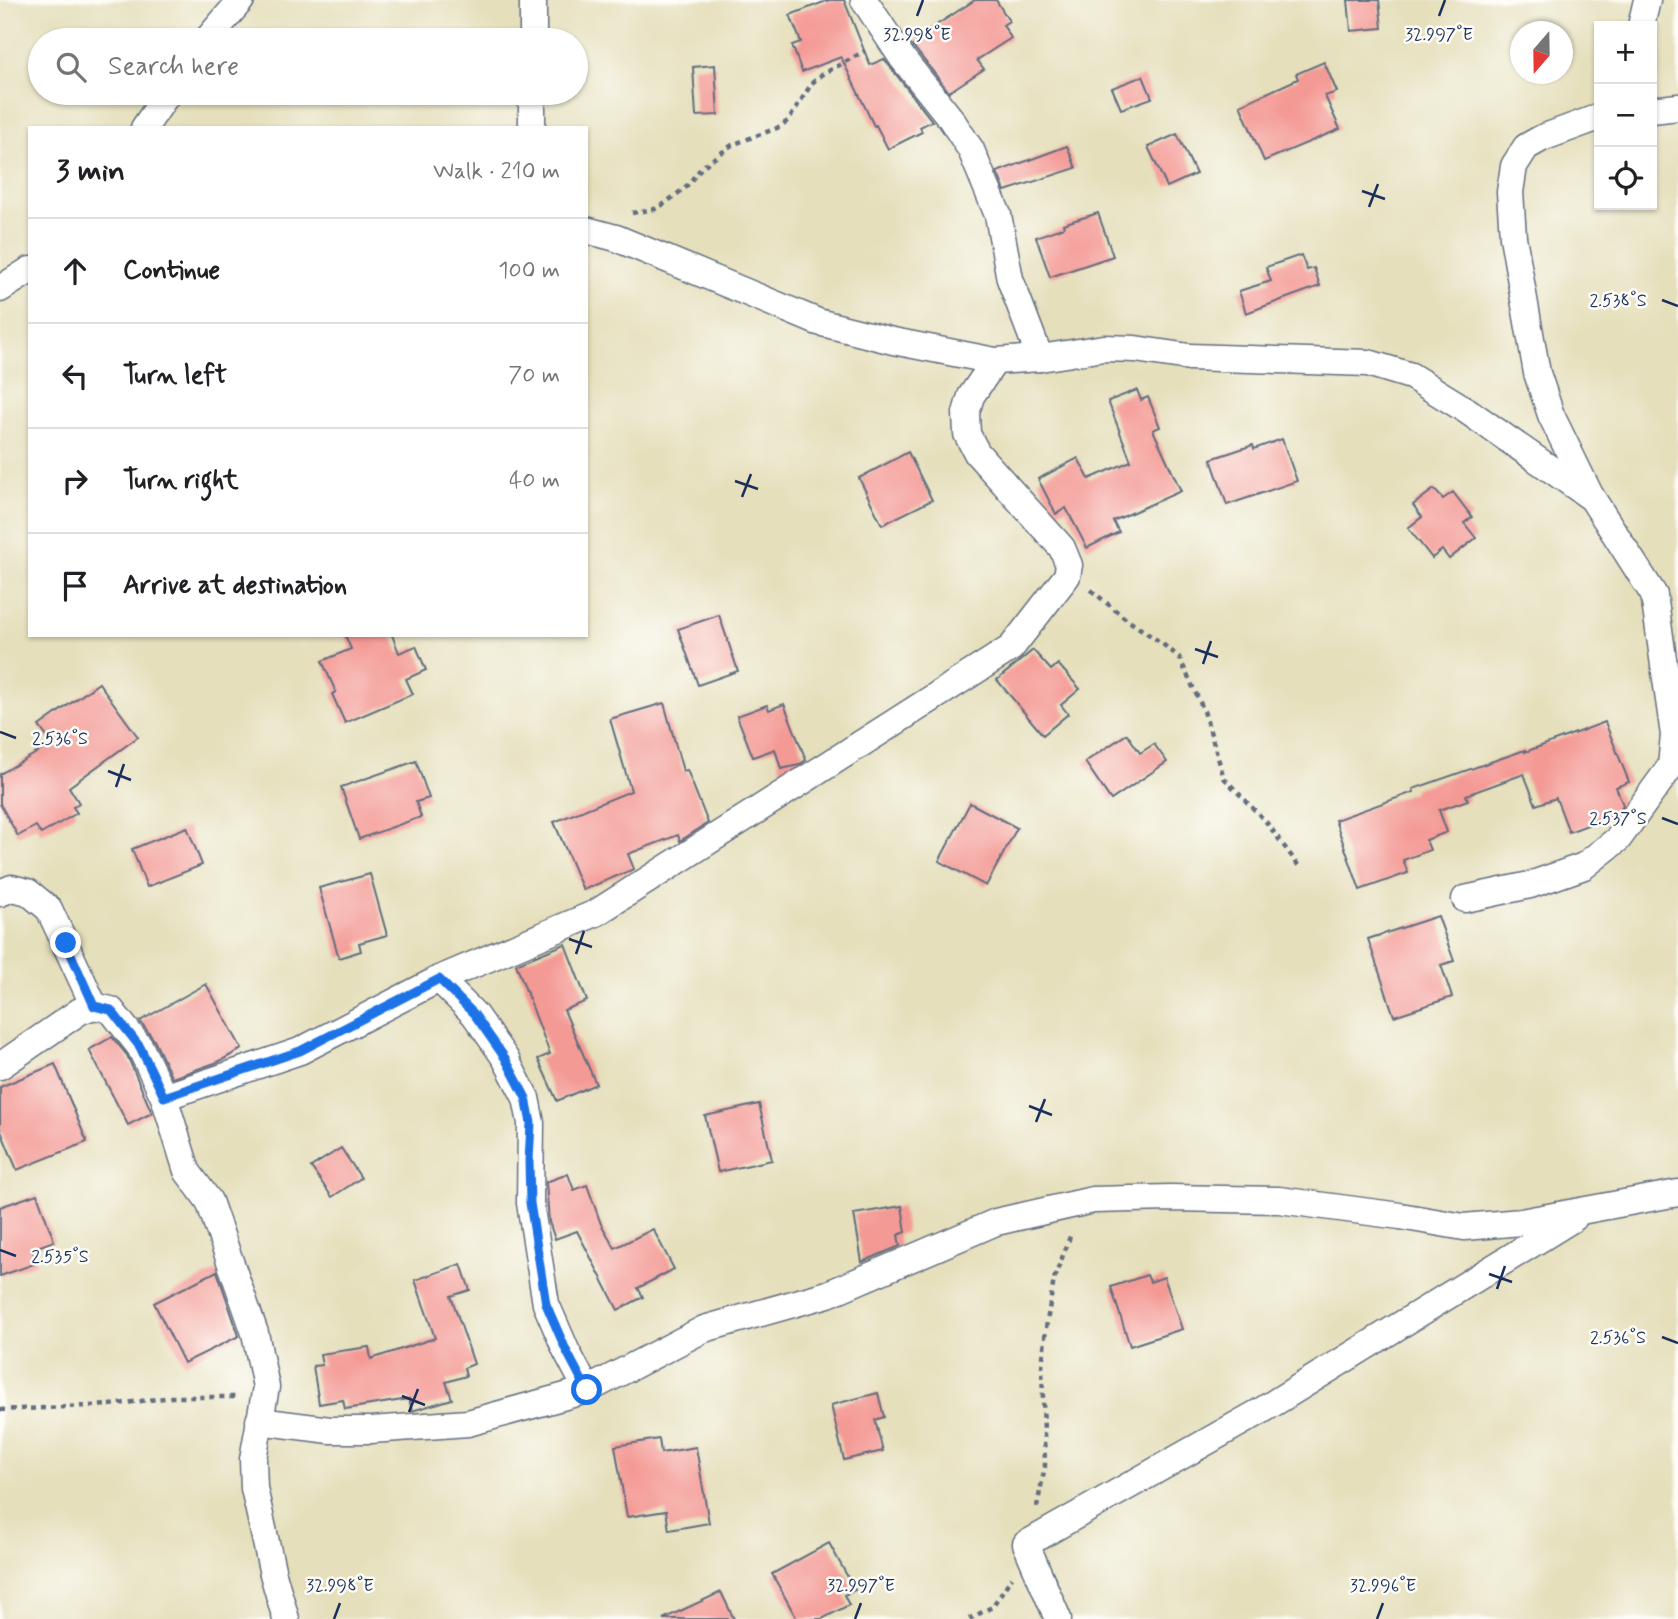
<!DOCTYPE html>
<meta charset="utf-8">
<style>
body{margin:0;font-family:Mynerve,sans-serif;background:#f6f6f6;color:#202124}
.controls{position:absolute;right:21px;top:21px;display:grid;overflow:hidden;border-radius:0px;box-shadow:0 2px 5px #0004}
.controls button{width:63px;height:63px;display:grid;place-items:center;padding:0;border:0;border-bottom:2px solid #e0e0e0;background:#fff;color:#202124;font:35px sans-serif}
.compass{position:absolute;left:1510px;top:21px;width:63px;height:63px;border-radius:50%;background:#fff;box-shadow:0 2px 5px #0004;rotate:200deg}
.stop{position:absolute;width:21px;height:21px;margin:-16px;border:5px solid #1a73e8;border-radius:50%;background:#fff}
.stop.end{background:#1a73e8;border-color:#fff;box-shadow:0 2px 7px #0008}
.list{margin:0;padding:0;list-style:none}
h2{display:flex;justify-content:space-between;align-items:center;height:91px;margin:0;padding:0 28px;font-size:30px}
h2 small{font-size:23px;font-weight:400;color:#757577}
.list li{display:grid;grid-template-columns:46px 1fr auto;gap:21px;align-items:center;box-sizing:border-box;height:105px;padding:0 28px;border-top:2px solid #e0e0e0}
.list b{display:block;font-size:26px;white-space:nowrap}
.list em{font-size:23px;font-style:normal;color:#757577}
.icon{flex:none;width:38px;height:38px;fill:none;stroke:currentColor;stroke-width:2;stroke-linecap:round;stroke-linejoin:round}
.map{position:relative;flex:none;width:1678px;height:1619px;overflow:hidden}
.search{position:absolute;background:#fff;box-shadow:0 2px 5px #0004;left:28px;top:28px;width:560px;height:77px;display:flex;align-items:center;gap:18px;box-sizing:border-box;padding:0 24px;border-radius:38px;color:#757577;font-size:26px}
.panel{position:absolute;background:#fff;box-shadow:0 2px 5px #0004;left:28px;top:126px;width:560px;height:511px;border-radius:0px}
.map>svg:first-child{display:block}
.building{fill:#f49a95}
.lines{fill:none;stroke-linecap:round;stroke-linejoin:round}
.minor-casing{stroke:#626d7f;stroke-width:29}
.path{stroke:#626d7f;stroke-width:4.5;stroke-dasharray:5 5;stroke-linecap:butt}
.minor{stroke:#fff;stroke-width:26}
.route{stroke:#1a73e8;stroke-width:9}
.ticks{fill:none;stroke:#1b2f5e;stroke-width:2.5}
.ticks-label{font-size:18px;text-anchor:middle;fill:#1b2f5e;stroke:#fdfcf7;stroke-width:5;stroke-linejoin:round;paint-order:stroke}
</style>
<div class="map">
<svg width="1678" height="1619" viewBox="0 0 1678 1619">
<rect width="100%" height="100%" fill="#fdfcf7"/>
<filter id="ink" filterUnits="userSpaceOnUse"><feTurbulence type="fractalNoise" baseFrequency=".0143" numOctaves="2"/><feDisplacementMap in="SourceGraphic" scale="14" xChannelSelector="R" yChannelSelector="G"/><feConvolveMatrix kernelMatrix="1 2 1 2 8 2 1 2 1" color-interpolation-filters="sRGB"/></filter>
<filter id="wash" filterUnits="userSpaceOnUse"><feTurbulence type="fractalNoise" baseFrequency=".00686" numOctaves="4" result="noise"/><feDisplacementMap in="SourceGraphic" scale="28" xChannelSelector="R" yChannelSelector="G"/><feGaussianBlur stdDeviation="1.57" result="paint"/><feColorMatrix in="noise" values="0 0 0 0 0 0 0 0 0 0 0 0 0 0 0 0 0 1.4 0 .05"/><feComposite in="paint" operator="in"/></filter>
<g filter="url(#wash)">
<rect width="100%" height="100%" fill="#e5dfbb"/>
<g id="blocks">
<g class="building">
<polygon points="829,0 844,0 870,65 884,59 932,121 920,127 922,132 888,149 876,125 874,126 841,57 802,72 792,45 801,42 790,15"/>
<polygon points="975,0 996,0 1009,21 1003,25 1011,38 977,60 984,69 949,92 913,46 918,44 915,39"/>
<polygon points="1348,0 1379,0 1382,28 1351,31"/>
<polygon points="1324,62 1337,92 1325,96 1340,129 1264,161 1240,105 1298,79 1296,74"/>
<polygon points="715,65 718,115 696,116 693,67"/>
<polygon points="1143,76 1152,98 1121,109 1112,88"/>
<polygon points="1177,134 1196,174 1167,187 1148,147"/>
<polygon points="1067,146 1076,168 1005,191 997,172"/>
<polygon points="1098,213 1113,256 1050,277 1036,237 1064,227 1063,224"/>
<polygon points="1301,255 1307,270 1314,268 1320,286 1246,313 1239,291 1271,281 1266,267"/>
<polygon points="1137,390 1141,400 1148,397 1160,427 1153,430 1181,491 1113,521 1119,532 1087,548 1066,508 1056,514 1038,479 1078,458 1089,479 1131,461 1108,401"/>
<polygon points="1282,439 1297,481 1227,505 1211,459 1253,445 1254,449"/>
<polygon points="908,452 932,500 882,525 859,478"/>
<polygon points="1434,489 1443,499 1453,492 1472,517 1464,523 1476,538 1449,559 1442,550 1432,558 1408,528 1422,517 1413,505"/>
<polygon points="719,615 738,671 698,685 678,629"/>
<polygon points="345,635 392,635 399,653 416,646 426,670 406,679 413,694 345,723 332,694 336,692 322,661 351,649"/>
<polygon points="1033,650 1051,670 1058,664 1080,689 1061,705 1068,714 1043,735 997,680"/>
<polygon points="99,683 138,737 69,787 79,803 73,807 77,813 41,834 36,826 18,836 0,804 0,774 52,744 39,726"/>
<polygon points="664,703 683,771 687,770 708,823 680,841 678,835 628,854 634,869 583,890 554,822 631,791 610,719"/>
<polygon points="784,704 806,760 799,765 781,769 775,749 753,757 737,716 767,705 769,710"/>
<polygon points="1605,722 1629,782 1616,787 1623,805 1617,814 1569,832 1556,798 1536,805 1524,774 1466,795 1468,800 1439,810 1447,832 1426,840 1430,850 1403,860 1408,873 1360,890 1335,820 1414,792 1413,789 1525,750 1525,752"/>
<polygon points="1127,734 1140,753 1154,744 1167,762 1111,800 1085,762"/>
<polygon points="416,761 429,798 416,802 421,817 359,839 341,787"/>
<polygon points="970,803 1017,828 986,886 939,861"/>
<polygon points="187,827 202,865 147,887 132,849"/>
<polygon points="370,874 387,935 359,943 361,951 339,958 319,888"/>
<polygon points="1438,916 1454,961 1441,965 1452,997 1394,1016 1368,939"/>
<polygon points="565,944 587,1001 564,1010 596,1084 557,1101 538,1059 550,1054 516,964"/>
<polygon points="206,984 242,1049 218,1062 172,1078 154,1040 140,1021"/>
<polygon points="112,1037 127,1055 152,1113 128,1125 89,1050"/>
<polygon points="55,1064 87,1142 17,1170 0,1129 0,1087"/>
<polygon points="759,1104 772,1160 718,1172 705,1116"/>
<polygon points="341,1148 361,1178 332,1197 311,1167"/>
<polygon points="568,1174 574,1190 587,1185 601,1224 615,1248 653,1229 674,1269 638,1288 643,1297 618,1310 577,1231 555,1239 549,1222 546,1182"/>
<polygon points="37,1194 54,1241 32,1249 37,1263 0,1276 0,1207"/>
<polygon points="902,1206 906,1232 898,1235 900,1246 862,1262 854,1214"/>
<polygon points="461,1264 470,1290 451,1296 474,1364 464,1368 466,1376 446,1382 452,1399 412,1411 409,1399 345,1409 343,1400 319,1404 313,1366 322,1365 320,1354 369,1347 371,1359 435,1338 415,1280"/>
<polygon points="217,1271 239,1336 184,1363 154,1303"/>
<polygon points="1147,1275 1150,1282 1164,1277 1182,1329 1130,1346 1111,1287"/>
<polygon points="878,1393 884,1417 875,1420 883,1451 844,1460 831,1405"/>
<polygon points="659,1439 661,1453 696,1447 709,1523 669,1530 666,1511 627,1517 615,1446"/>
<polygon points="829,1543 855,1590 844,1595 849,1605 822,1619 797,1619 772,1574"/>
<polygon points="721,1592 734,1619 663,1619"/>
</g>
</g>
</g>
<g filter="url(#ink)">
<use href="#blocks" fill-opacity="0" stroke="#626d7f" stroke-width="2"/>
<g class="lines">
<g class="minor-casing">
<g id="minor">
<polyline points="533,0 533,40"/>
<polyline points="864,0 903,59 951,119 971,150 998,215 1010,279 1040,358"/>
<polyline points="1641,26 1647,0"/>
<polyline points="207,40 241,0"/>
<polyline points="1652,110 1678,107"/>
<polyline points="144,128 168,93"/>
<polyline points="532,128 532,93"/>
<polyline points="586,230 616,238 818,322 893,341 995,361 1040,358 1104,348 1135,349 1189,357 1368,363 1411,376 1466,410 1592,498 1654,595 1674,735 1671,766 1618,839 1584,866 1530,885 1465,899"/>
<polyline points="0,289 30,270"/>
<polyline points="1591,497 1551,415 1537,373 1513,237 1510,192 1514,166 1526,147 1542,138 1599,117"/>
<polyline points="0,893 12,888 28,892 49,909 94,1006"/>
<polyline points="439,979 474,1014 505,1058 526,1098 531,1123 530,1203 546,1304 566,1350 587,1390"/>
<polyline points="0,1066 80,1011 94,1006 111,1010 140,1047 164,1097 187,1171 209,1201 255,1333 266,1387 253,1459 254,1488 273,1574 286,1619"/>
<polyline points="164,1097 300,1051 439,979 596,913 1011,648 1067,576 1069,565 1062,548 977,453 967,434 966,413 971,396 995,361"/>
<polyline points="259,1421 330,1430 371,1430 468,1423 587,1390 704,1329 828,1294 996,1222 1093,1200 1170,1198 1279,1200 1400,1216 1464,1227 1521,1222 1678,1193"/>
<polyline points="1058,1619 1026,1544 1261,1411 1574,1218"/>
</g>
</g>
<g class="path">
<polyline points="632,213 655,209 664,204 685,188 702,167 732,145 777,128 788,121 812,83 823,74 865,51"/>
<polyline points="1091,590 1126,619 1160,642 1179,657 1204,711 1224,778 1267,823 1301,869"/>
<polyline points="0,1410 110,1405 172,1397 236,1397"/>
<polyline points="1037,1507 1045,1466 1042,1367 1046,1328 1054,1279 1071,1234"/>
<polyline points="969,1619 992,1607 1012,1577"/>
</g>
<use href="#minor" class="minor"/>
</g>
</g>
<g class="lines" filter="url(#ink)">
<polyline class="route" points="66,943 94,1006 111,1010 140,1047 164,1097 300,1051 439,979 474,1014 505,1058 526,1098 531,1123 529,1161 530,1203 546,1304 566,1350 587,1390"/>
</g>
<path class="ticks" d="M 917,16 L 923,0M 1439,16 L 1445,0M 1362,191 L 1385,199M 1369,207 L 1378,184M 1662,300 L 1678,306M 735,481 L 758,489M 742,497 L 751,474M 1195,649 L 1218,657M 1203,664 L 1211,641M 0,732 L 16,738M 108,771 L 131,780M 116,787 L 124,764M 1662,818 L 1678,824M 569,939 L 592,947M 576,954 L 584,931M 1029,1106 L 1052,1115M 1036,1122 L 1045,1099M 0,1250 L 16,1256M 1489,1274 L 1512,1282M 1497,1289 L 1505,1266M 1662,1337 L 1678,1343M 402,1396 L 425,1405M 409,1412 L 418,1389M 334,1619 L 340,1603M 855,1619 L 861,1603M 1377,1619 L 1383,1603"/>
<g class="ticks-label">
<text x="917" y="40">32.998°E</text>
<text x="1439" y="40">32.997°E</text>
<text x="1618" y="306">2.538°S</text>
<text x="60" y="744">2.536°S</text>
<text x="1618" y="824">2.537°S</text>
<text x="60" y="1262">2.535°S</text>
<text x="1618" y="1343">2.536°S</text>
<text x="340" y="1591">32.998°E</text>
<text x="861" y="1591">32.997°E</text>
<text x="1383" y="1591">32.996°E</text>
</g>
</svg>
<div class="controls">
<button>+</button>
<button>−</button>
<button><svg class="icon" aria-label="locate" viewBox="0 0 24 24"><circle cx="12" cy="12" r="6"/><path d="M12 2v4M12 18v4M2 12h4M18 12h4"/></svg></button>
</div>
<svg class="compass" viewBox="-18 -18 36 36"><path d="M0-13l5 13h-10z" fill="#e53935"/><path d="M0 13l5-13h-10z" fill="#757577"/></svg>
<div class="stop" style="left:587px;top:1390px"></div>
<div class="stop end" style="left:66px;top:943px"></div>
<div class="search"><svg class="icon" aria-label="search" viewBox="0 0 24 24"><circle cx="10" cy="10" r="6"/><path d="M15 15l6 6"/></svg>Search here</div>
<section class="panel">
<h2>3 min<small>Walk · 210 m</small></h2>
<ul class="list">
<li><svg class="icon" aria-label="ahead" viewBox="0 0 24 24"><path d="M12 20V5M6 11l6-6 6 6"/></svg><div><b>Continue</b></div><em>100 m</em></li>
<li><svg class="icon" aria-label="left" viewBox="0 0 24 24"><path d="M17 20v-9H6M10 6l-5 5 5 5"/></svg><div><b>Turn left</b></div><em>70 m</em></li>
<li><svg class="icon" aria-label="right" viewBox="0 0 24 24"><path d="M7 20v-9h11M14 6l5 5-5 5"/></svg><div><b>Turn right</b></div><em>40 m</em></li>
<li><svg class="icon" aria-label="arrive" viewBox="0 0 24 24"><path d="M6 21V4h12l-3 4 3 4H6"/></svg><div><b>Arrive at destination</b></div></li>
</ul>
</section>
</div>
